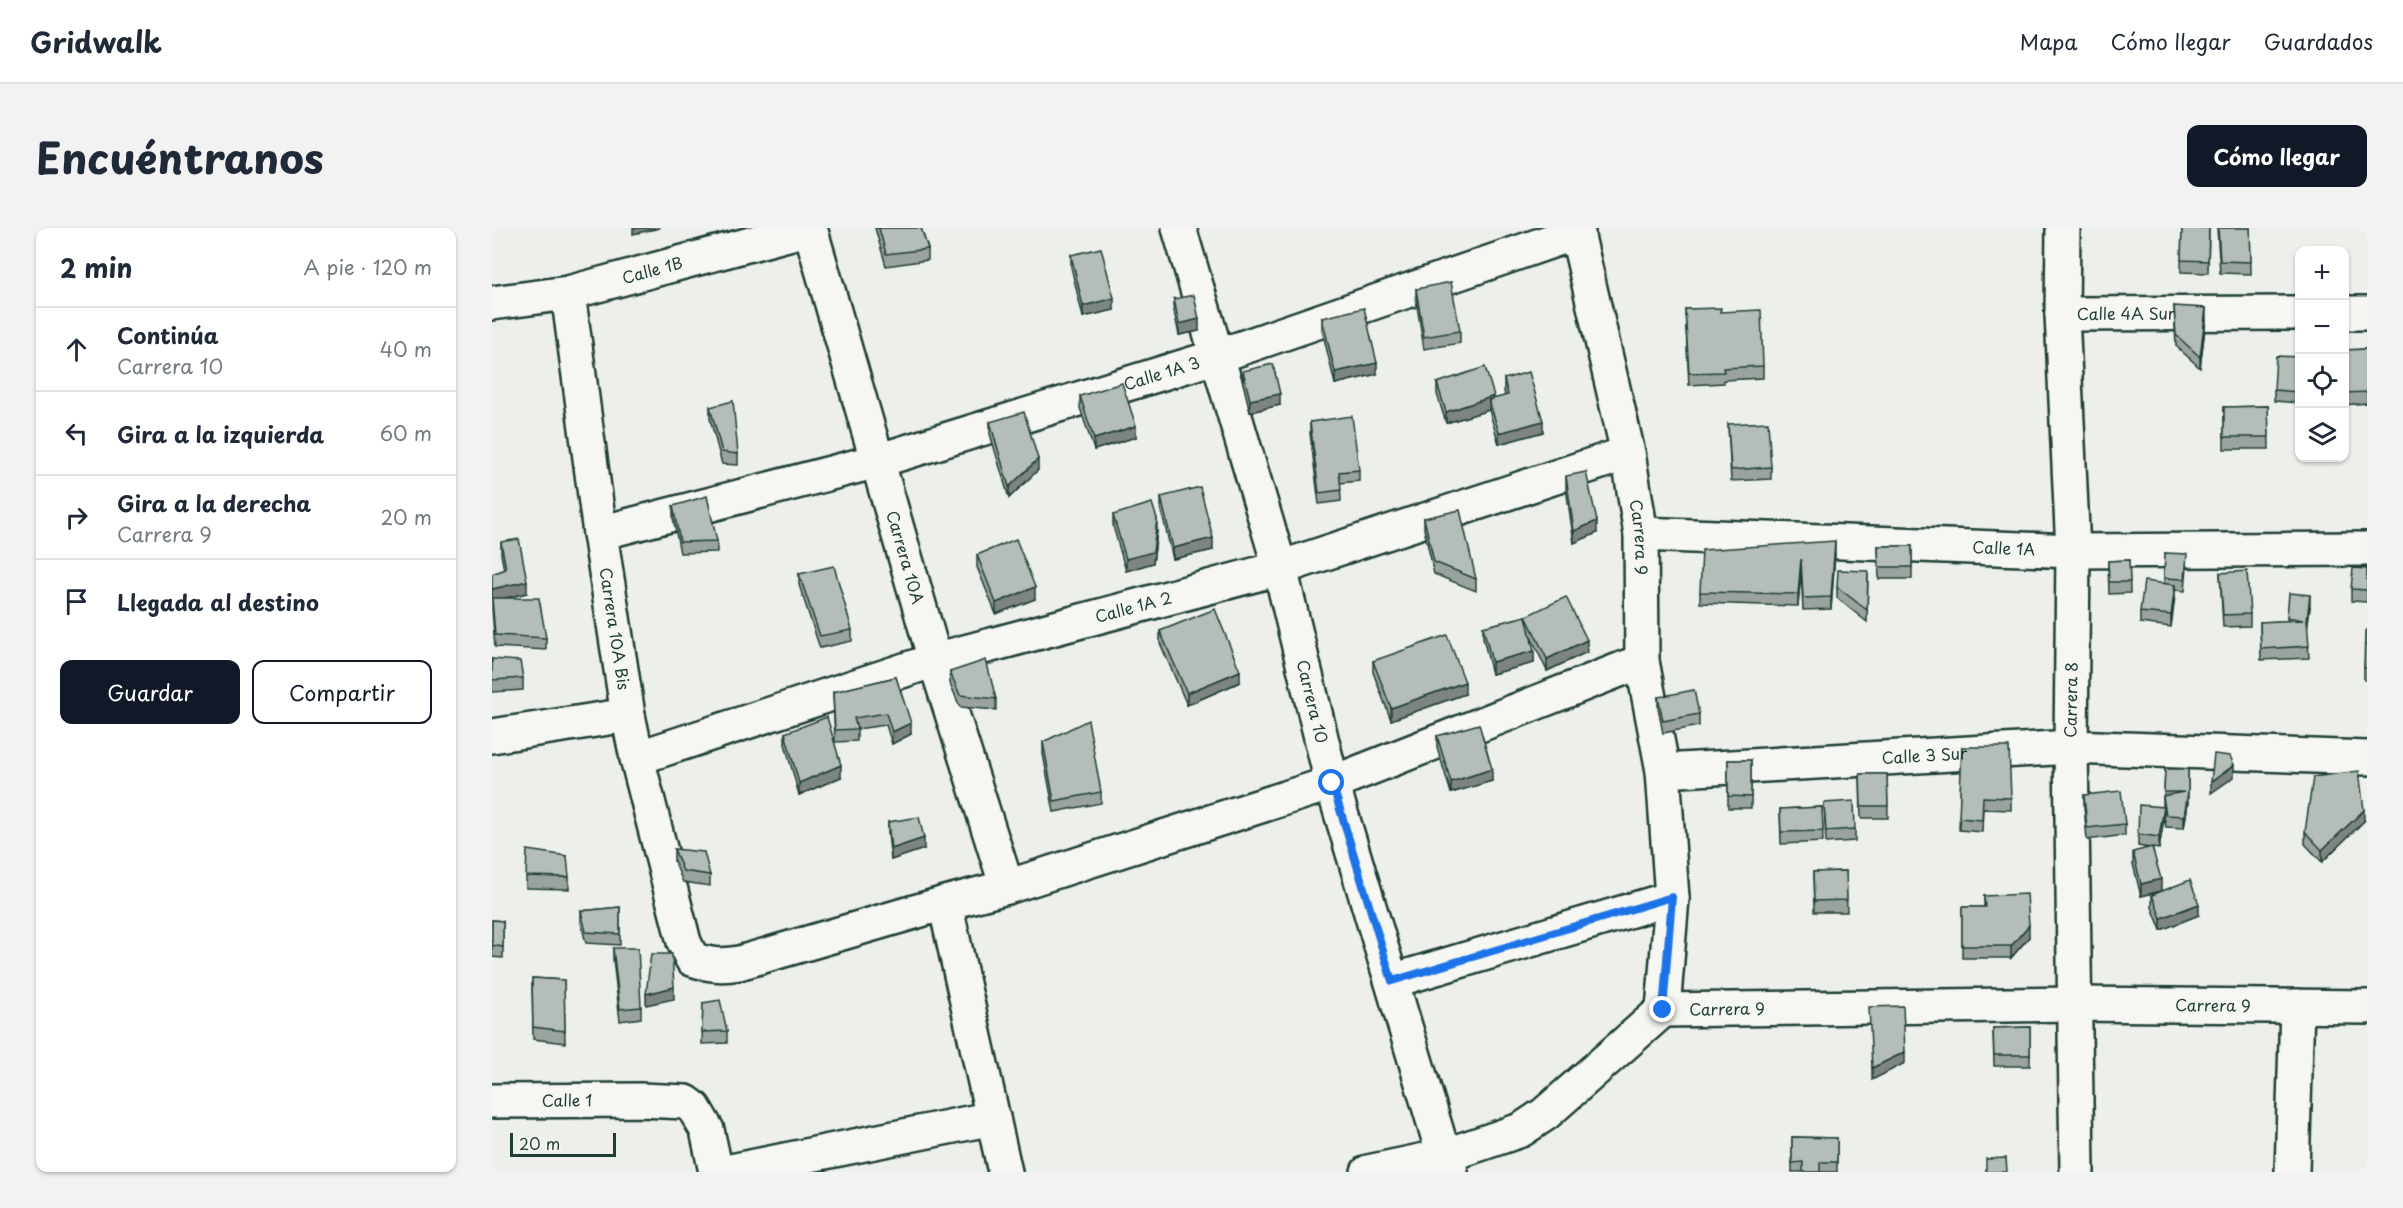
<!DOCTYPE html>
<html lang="es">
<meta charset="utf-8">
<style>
body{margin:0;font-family:"Playpen Sans",sans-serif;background:#f2f2f3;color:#1f2937}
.controls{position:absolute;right:18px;top:18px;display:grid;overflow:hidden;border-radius:12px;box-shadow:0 2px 4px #0004}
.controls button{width:54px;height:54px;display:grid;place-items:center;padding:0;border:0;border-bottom:2px solid #e0e1e3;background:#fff;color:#1f2937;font:30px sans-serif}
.scale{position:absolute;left:18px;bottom:15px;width:106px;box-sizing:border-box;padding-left:6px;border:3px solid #1f3d34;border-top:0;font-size:16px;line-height:21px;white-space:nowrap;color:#1f3d34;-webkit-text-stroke:4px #f6f6f2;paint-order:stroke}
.stop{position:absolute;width:18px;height:18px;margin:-14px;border:4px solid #1a73e8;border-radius:50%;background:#fff}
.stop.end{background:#1a73e8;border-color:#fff;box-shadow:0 2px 6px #0008}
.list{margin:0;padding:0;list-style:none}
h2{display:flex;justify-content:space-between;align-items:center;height:78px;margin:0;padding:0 24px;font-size:26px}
h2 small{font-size:20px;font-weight:400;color:#747a83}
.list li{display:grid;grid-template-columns:39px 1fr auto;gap:18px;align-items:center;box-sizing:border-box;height:84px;padding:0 24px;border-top:2px solid #e0e1e3}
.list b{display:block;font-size:22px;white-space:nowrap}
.list p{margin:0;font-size:20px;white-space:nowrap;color:#747a83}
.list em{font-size:20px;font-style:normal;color:#747a83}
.actions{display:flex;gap:12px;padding:18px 24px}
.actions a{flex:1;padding:14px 0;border:2px solid #111827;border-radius:12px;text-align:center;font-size:21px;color:#111827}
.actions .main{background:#111827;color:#fff}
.icon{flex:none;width:33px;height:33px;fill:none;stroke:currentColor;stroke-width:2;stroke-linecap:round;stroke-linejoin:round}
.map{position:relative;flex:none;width:1875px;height:944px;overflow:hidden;border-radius:12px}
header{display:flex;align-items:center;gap:36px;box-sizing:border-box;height:84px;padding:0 30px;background:#fff;border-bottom:2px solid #e0e1e3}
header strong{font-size:28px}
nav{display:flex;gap:33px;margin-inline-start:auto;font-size:21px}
.intro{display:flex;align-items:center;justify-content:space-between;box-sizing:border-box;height:144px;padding:0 36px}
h1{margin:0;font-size:42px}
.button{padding:15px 27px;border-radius:12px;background:#111827;color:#fff;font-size:21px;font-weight:700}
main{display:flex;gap:36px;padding:0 36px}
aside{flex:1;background:#fff;border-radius:12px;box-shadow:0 2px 4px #0004}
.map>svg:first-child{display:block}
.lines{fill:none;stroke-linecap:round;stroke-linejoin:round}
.minor-casing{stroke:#1f3d34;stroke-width:38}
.minor{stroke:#f6f6f2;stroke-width:33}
.wall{fill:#9ba39e;stroke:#1f3d34;stroke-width:1.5}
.shaded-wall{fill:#7e8481;stroke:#1f3d34;stroke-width:1.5}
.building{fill:#b4bdb8;stroke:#1f3d34;stroke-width:1.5}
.route{stroke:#1a73e8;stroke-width:8}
.labels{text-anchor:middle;stroke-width:5;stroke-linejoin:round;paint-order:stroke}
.street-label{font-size:16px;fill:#1f3d34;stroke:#f6f6f2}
</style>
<header>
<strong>Gridwalk</strong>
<nav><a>Mapa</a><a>Cómo llegar</a><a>Guardados</a></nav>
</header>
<div class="intro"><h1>Encuéntranos</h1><a class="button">Cómo llegar</a></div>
<main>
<aside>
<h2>2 min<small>A pie · 120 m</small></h2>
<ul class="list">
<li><svg class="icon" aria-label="ahead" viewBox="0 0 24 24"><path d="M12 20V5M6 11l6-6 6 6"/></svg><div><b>Continúa</b><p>Carrera 10</p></div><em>40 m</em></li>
<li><svg class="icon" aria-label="left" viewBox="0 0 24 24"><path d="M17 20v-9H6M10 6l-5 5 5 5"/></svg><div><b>Gira a la izquierda</b></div><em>60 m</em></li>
<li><svg class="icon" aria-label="right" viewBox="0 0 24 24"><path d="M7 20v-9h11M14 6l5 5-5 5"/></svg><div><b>Gira a la derecha</b><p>Carrera 9</p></div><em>20 m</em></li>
<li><svg class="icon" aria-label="arrive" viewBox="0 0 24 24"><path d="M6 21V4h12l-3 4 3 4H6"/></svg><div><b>Llegada al destino</b></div></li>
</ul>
<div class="actions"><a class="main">Guardar</a><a>Compartir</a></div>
</aside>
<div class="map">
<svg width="1875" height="944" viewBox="0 0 1875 944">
<rect width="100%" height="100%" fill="#edefea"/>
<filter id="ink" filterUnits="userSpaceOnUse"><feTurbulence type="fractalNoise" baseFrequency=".0167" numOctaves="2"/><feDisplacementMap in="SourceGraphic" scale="12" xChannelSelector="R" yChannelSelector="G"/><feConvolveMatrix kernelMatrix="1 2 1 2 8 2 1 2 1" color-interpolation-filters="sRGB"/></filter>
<g filter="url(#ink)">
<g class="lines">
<g class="minor-casing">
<g id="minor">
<path id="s1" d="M 687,0 L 788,340 L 840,555 L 952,928 L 959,944"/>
<path id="s2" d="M 1084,0 L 1136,225 L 1149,306 L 1150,433 L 1171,543 L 1180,670 L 1171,782"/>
<polyline points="1571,0 1570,86 1581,323 1579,519 1585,944"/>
<path id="s3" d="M 76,65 L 108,305 L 136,487 L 145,530 L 192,714 L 200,731 C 217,737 230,738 247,735 L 453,675 L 515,659 L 840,555 L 1150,433"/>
<path id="s4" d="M 0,75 L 76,65 L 318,0 L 443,432 L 515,659"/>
<polyline points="1852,85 1875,85"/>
<path id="s5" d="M 1570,86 L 1808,85"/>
<path id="s6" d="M 108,305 L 385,233 L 726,128 L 1086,4"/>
<path id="s7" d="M 1149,306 L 1581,323 L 1875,321"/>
<polyline points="0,508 136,487"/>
<path id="s8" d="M 145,530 L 443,432 L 788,340 L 1136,225"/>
<path id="s9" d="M 1171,543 L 1579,519 L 1875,530"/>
<polyline points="453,675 513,944"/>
<polyline points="900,753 1180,670"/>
<path id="s10" d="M 1171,782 L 1582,776 L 1875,779"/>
<path id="s11" d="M 0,873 L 148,872 L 194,874 L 202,880 L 215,902 L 224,944"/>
<polyline points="234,944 501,890"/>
<polyline points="876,944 952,928 1029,902 1053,886 1171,782"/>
<polyline points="1800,944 1805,778"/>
</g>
</g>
<use href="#minor" class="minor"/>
</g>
<g class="wall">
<polygon points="383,0 429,0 436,21 436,32 394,38"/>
<polygon points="1690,0 1717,0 1716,45 1689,44"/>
<polygon points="1725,0 1758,0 1759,46 1728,45"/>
<polygon points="579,27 622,82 591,89 579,39"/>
<polygon points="924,61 968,103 968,115 932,121 924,72"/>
<polygon points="682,71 707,103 687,107 682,83"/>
<polygon points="1682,78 1714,92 1708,140 1684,118"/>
<polygon points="1193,81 1229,84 1271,138 1271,150 1232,152 1232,155 1197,157"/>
<polygon points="830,90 885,146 843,156 830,102"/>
<polygon points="1875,121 1875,175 1852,177 1852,122"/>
<polygon points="1808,129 1808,175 1782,173 1782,162"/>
<polygon points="751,143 788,177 758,184 751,155"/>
<polygon points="1012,151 1051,204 1007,216 997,182 954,195 945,166 945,155 1002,171 1013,168 1012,163"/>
<polygon points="588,168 644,209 602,222 588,180"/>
<polygon points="1776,178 1777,221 1732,221 1732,179"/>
<polygon points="218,179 246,226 246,237 230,236 218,191"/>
<polygon points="498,194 546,242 517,270 498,206"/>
<polygon points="818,194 867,242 867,253 848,255 849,273 827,276 818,205"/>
<polygon points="1236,196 1279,239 1279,251 1239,253"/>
<polygon points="1074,248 1105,305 1082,315 1074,260"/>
<polygon points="669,269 721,322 681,331 669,281"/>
<polygon points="181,278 225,313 225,324 188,325 181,290"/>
<polygon points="621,287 665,303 661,335 634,343 621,298"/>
<polygon points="932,290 984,351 984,363 942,346 932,301"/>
<polygon points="9,314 35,365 14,370 54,410 54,422 3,419 0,381 0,346 12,342 9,326"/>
<polygon points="1386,318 1420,318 1420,351 1387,351"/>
<polygon points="1343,325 1339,381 1311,382 1309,342 1306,378 1208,375 1208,364"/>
<polygon points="1673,325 1695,338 1693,363 1683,362 1679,399 1648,395 1648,384 1672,356"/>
<polygon points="485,327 543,371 504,386 485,339"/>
<polygon points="1637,332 1638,365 1617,366 1616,333"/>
<polygon points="1875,341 1875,374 1859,373 1859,361"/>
<polygon points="1376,343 1375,394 1345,370 1345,359"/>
<polygon points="1728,345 1758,386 1758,398 1731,399"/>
<polygon points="307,346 360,402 360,413 328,420 307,357"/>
<polygon points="1818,379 1815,399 1817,430 1769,432 1768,394 1795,393 1795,389"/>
<polygon points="1034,388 1095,424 1055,443 1039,409 1042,435 1000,446 991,410 991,399"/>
<polygon points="1875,402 1875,452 1872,452 1872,440"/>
<polygon points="668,403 748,454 695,477 668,415"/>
<polygon points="0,431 31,450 31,462 0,464"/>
<polygon points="881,433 973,466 899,492 881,444"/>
<polygon points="458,444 504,471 504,482 468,479 458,455"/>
<polygon points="404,449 419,506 400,516 394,497 365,501 365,513 343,514 341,464"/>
<polygon points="1166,469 1207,486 1207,498 1171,505 1166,480"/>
<polygon points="293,505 349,549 307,567 293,516"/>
<polygon points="945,508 1000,553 959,565 945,519"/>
<polygon points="551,514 609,564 609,575 562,584 551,526"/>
<polygon points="1470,519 1519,570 1519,582 1491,581 1490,604 1467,602"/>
<rect x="1236" y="532" width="23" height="48"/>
<polygon points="1673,541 1696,575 1692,600 1674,599 1672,589 1667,621 1660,620 1669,663 1649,668 1641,636 1641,624 1658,620 1646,618 1646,606 1671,579 1671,568 1672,568"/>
<polygon points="1368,546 1395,546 1396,590 1369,590"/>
<polygon points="1592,567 1633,596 1633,607 1595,612 1592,579"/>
<polygon points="1332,575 1363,601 1363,613 1334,615"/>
<polygon points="1330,579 1331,614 1289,616 1288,581"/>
<polygon points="1872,593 1830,634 1813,616 1813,604"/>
<polygon points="396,594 432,621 399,632 396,606"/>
<polygon points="182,621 218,647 218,658 191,654 182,633"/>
<polygon points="1354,643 1355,684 1322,684 1321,644"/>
<polygon points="34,648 77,649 77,661 34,660"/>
<polygon points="1660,667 1707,687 1669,702 1660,679"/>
<polygon points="1492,668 1537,709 1519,730 1470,730 1470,679 1492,679"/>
<polygon points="128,679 128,717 94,715 89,695 89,683"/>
<polygon points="0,692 11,693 11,730 0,729"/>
<polygon points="121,720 149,779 149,790 128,793 121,731"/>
<polygon points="40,750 72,752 73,815 41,811"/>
<polygon points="211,775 235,803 235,815 210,816"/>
<polygon points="1538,799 1538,838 1502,838 1501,800"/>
<polygon points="1300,909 1345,910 1345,944 1300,944"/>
</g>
<g class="shaded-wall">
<polygon points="141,0 168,0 141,6"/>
<polygon points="622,70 622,82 591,89 591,78"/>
<polygon points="1714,80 1714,92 1708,140 1708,129"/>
<polygon points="707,91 707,103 687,107 687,96"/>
<polygon points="885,135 885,146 843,156 843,144"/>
<polygon points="788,166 788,177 758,184 758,172"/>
<polygon points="1002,168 1002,180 997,172 997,182 954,195 954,184"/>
<polygon points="1051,193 1051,204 1007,216 1007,205"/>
<polygon points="644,198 644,209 602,222 602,211"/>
<polygon points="546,231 546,242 517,270 517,259"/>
<polygon points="665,291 665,303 661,335 634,343 634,331"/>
<polygon points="1105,293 1105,305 1082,315 1082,303"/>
<polygon points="721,310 721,322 681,331 681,320"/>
<polygon points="1343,313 1343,325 1339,381 1339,369"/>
<polygon points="1309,331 1309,342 1306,378 1306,366"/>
<polygon points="35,353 35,365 0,373 0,361"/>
<polygon points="1683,357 1683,369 1679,399 1679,387"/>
<polygon points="543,359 543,371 504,386 504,375"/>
<polygon points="1818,367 1818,379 1815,403 1815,392"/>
<polygon points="1095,412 1095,424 1055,443 1055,431"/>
<polygon points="1042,423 1042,435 1000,446 1000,434"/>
<polygon points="748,443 748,454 695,477 695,465"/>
<polygon points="973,454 973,466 899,492 899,480"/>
<polygon points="419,495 419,506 400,516 400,504"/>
<polygon points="349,537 349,549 307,567 307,555"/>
<polygon points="1742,537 1742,549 1719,565 1719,554"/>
<polygon points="1000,541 1000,553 959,565 959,554"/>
<polygon points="1696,541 1696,575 1692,600 1692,588"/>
<polygon points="1672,579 1672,591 1667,621 1667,609"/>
<polygon points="1872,582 1872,593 1830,634 1830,622"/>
<polygon points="432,610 432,621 399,632 399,621"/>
<polygon points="1669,651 1669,663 1649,668 1649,656"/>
<polygon points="1707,676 1707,687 1669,702 1669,690"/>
<polygon points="1537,697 1537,709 1519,730 1519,718"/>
<polygon points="182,759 182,771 154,777 154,766"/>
<polygon points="1413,824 1413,835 1380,852 1380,840"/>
</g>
<g class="building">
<polygon points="387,0 429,0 436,21 394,26"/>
<polygon points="1690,0 1717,0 1716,33 1689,32"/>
<polygon points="1726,0 1758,0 1759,34 1728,33"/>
<polygon points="609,20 622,70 591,78 579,27"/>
<polygon points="959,54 968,103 932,109 924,61"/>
<polygon points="702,67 707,91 687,96 682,71"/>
<polygon points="1682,78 1714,80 1708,129 1684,107"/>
<polygon points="872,80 885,135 843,144 830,90"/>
<polygon points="1229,80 1228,84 1269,82 1271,138 1231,140 1232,144 1197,145 1193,81"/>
<polygon points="1875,121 1875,164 1852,165 1852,122"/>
<polygon points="1784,128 1808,129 1808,164 1782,162"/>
<polygon points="781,136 788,166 758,172 751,143"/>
<polygon points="993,139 1002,168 954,184 945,155"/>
<polygon points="1037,144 1051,193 1007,205 997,172 1016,167 1012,151"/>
<polygon points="630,155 644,198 602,211 588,168"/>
<polygon points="241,173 246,226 230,224 218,179"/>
<polygon points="1776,178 1777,209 1732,209 1732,179"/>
<polygon points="532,184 546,231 517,259 498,194"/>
<polygon points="860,188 867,242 847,244 849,262 827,265 818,194"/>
<polygon points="1276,194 1279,239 1239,242 1236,196"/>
<polygon points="1094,244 1105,293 1082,303 1074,248"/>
<polygon points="708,259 721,310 681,320 669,269"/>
<polygon points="215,268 225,313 188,314 181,278"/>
<polygon points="660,275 665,291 661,324 634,331 621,287"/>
<polygon points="968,282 984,351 942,334 932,290"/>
<polygon points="27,311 35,353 0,361 0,346 14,341 9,314"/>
<polygon points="524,311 543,359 504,375 485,327"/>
<polygon points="1343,313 1339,369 1311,370 1309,331 1306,366 1208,364 1210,322"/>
<polygon points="1386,318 1420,318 1420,339 1387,339"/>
<polygon points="1673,325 1695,326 1693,351 1672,350"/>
<polygon points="1637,332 1638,354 1617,354 1616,333"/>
<polygon points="342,338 360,402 328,408 307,346"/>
<polygon points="1861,340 1875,341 1875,362 1859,361"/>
<polygon points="1346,342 1376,343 1375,382 1345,359"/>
<polygon points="1755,343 1758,386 1731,387 1728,345"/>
<polygon points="1652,353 1683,357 1679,387 1648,384"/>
<polygon points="1797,365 1818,367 1815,392 1817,418 1769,421 1768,394 1811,392 1795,389"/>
<polygon points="1074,369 1095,412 1055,431 1034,388"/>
<polygon points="0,370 47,370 54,410 3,407"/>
<polygon points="723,381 748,443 695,465 668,403"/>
<polygon points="1034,388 1042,423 1000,434 991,399"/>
<polygon points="1875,402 1875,440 1872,440 1873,403"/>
<polygon points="955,407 973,454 899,480 881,433"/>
<polygon points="0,431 28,433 31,450 0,452"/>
<polygon points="494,432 504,471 468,467 458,444"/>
<polygon points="404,449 419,495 400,504 394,485 362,490 365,501 343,502 341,464"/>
<polygon points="1202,462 1207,486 1171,493 1166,469"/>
<polygon points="335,489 349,537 307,555 293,505"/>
<polygon points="596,492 609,564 562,573 551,514"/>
<polygon points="987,496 1000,541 959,554 945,508"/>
<polygon points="1470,519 1517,519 1519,570 1491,569 1490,592 1467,590"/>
<polygon points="1722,526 1738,528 1742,537 1719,554"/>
<polygon points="1236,532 1259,532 1259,569 1236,568"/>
<polygon points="1673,541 1696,541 1696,564 1692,588 1674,587 1671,568 1692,564 1672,564"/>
<polygon points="1867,543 1872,582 1830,622 1813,604 1821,549"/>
<polygon points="1368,546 1395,546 1396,578 1369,578"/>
<polygon points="1629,563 1633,596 1595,600 1592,567"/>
<polygon points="1362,573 1363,601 1334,603 1332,575"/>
<polygon points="1647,577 1672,579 1667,609 1646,606"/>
<polygon points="1330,579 1331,603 1289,604 1288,581"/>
<polygon points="427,589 432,610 399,621 396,594"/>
<polygon points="1660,619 1669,651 1649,656 1641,624"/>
<polygon points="182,621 212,624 218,647 191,643"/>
<polygon points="35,622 75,628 77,649 34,648"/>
<polygon points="1354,643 1355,672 1322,673 1321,644"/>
<polygon points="1698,652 1707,676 1669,690 1660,667"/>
<polygon points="1535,666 1537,697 1519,718 1470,718 1470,679 1493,679 1492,668"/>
<polygon points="128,679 128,706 94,704 89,683"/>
<polygon points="0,692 11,693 11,719 0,717"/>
<polygon points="121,720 146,720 149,779 128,781"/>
<polygon points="159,726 180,726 182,759 154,766"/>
<polygon points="40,750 72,752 73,803 41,799"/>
<polygon points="228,772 235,803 210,804 211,775"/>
<polygon points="1411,778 1413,824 1380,840 1377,779"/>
<polygon points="1538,799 1538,827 1502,827 1501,800"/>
<polygon points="1300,909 1345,910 1345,934 1328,934 1328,944 1311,944 1311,934 1300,935"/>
<polygon points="1514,930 1515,944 1494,944 1494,931"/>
</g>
</g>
<g class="lines" filter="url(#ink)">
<polyline class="route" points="840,555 900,753 1180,669 1171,782"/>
</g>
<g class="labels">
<g class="street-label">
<text dy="6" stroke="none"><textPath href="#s4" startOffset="164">Calle 1B</textPath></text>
<text dy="6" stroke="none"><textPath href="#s5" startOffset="64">Calle 4A Sur</textPath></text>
<text dy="6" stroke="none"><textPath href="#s6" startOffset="584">Calle 1A 3</textPath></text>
<text dy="6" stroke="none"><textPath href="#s2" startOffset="316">Carrera 9</textPath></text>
<text dy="6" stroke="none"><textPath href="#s7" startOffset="363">Calle 1A</textPath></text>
<text dy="6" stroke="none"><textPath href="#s4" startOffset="670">Carrera 10A</textPath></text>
<text dy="6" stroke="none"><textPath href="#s8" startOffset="519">Calle 1A 2</textPath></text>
<text dy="6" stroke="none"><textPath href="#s3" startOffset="339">Carrera 10A Bis</textPath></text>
<text transform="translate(1579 472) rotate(-89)" y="6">Carrera 8</text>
<text dy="6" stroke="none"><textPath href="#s1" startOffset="492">Carrera 10</textPath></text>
<text dy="6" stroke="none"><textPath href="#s9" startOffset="262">Calle 3 Sur</textPath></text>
<text dy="6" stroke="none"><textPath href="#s10" startOffset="550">Carrera 9</textPath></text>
<text dy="6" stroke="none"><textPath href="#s10" startOffset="64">Carrera 9</textPath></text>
<text dy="6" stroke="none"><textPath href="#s11" startOffset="75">Calle 1</textPath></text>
</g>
</g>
</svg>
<div class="controls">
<button>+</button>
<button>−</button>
<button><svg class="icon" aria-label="locate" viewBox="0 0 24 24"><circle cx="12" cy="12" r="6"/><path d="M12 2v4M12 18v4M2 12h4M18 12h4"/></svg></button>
<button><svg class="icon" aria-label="layers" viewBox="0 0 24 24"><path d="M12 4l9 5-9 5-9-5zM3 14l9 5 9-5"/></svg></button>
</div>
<div class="scale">20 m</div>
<div class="stop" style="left:840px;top:555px"></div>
<div class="stop end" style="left:1171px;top:782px"></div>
</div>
</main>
